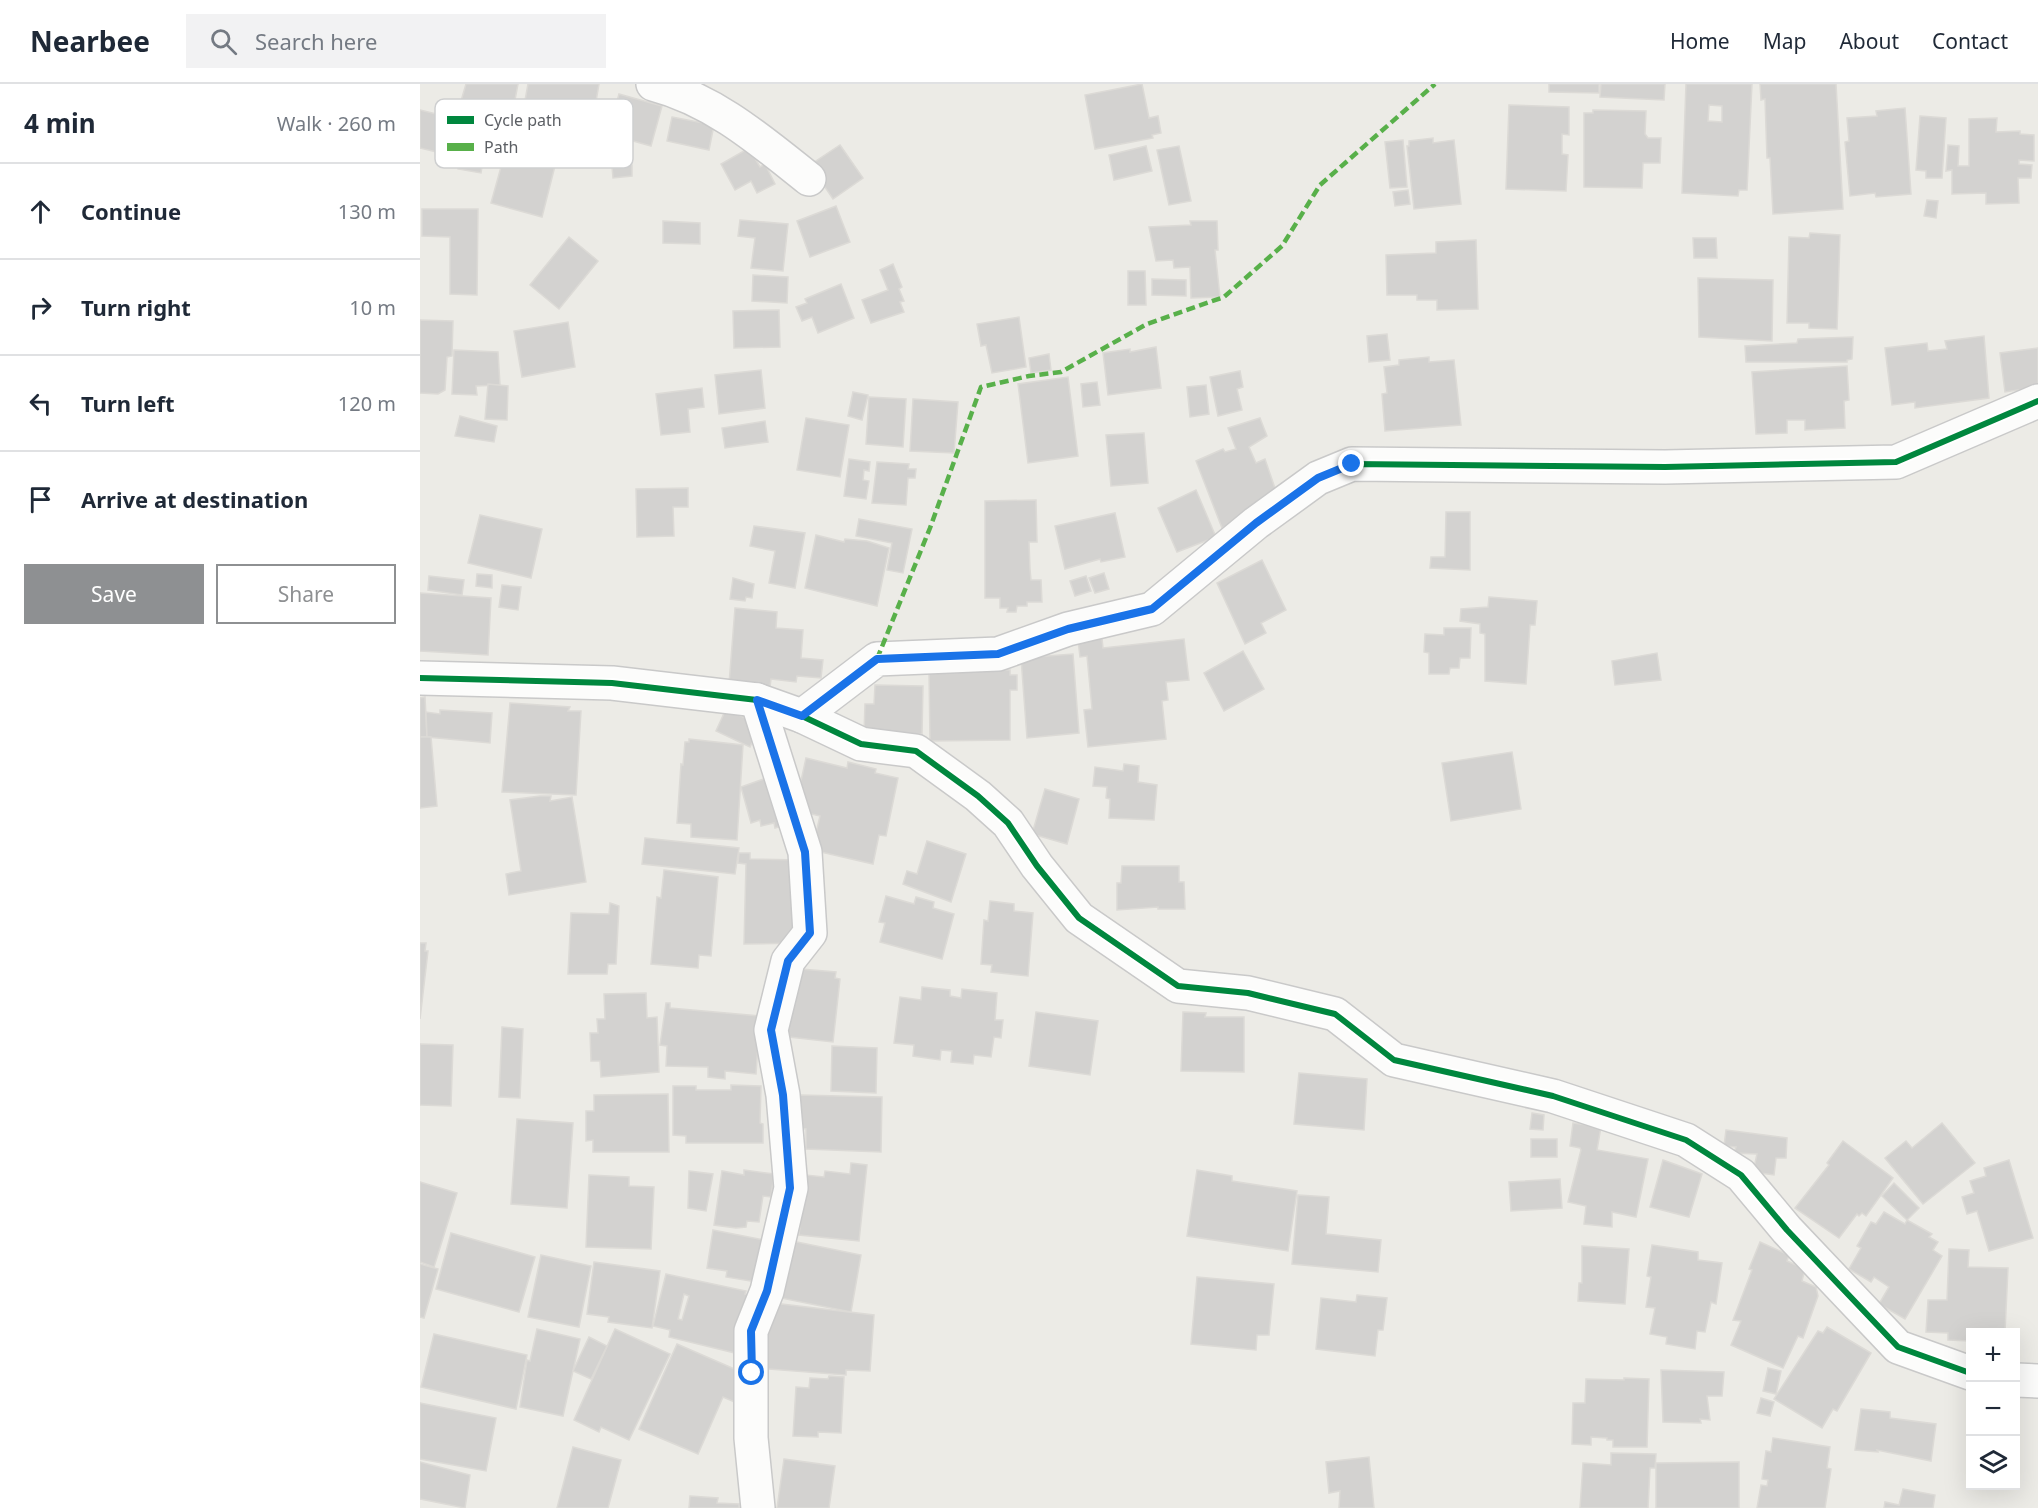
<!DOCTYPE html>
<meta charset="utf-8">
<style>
body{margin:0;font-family:"Noto Sans",sans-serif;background:#f2f2f3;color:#1f2937}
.controls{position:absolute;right:18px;bottom:18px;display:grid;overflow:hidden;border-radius:0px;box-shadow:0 6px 24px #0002}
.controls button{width:54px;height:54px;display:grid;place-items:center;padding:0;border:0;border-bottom:2px solid #e0e1e3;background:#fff;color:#1f2937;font:30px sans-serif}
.stop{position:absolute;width:18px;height:18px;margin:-14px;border:4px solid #1a73e8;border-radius:50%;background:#fff}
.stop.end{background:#1a73e8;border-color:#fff;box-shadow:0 2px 6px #0008}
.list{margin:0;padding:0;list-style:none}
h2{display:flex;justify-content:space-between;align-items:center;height:78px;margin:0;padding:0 24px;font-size:26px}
h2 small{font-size:20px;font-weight:400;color:#747a83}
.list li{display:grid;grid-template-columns:39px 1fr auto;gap:18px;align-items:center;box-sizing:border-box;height:96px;padding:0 24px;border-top:2px solid #e0e1e3}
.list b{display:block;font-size:22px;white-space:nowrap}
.list em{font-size:20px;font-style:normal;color:#747a83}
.actions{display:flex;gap:12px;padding:18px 24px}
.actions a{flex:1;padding:14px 0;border:2px solid #8e9092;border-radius:0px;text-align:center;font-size:21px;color:#8e9092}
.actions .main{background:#8e9092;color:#fff}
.icon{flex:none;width:33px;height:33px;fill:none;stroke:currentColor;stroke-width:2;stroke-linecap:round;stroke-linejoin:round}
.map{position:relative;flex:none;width:1618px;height:1424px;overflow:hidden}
header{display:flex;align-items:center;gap:36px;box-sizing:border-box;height:84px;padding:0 30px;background:#fff;border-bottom:2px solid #e0e1e3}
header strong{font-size:28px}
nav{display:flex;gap:33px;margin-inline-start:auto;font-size:21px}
.search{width:420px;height:54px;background:#f2f2f3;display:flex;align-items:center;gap:15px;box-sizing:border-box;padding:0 21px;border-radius:0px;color:#747a83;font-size:22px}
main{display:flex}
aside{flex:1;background:#fff}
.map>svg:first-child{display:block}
.building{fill:#d3d2d0;stroke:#dcdad6;stroke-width:1.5;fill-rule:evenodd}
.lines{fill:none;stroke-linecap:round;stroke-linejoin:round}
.minor-casing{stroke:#c9c9c9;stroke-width:36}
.minor{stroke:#fcfcfb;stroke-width:33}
.quiet{stroke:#58b04a;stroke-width:4.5;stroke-dasharray:9 4.5;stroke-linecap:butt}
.cycleway-casing{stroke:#fff;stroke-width:10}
.cycleway{stroke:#00873e;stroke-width:6}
.route{stroke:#1a73e8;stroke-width:8}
.key{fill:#fff;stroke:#cecfd0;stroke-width:1.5}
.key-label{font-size:16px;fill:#5c5f64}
</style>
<header>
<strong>Nearbee</strong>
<div class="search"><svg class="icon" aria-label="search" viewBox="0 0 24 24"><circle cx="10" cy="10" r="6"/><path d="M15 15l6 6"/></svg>Search here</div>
<nav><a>Home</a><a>Map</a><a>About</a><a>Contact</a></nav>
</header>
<main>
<aside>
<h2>4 min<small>Walk · 260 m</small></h2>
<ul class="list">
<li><svg class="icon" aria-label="ahead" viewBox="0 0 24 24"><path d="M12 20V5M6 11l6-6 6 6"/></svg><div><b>Continue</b></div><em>130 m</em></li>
<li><svg class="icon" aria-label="right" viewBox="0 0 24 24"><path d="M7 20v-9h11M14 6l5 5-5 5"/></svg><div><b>Turn right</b></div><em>10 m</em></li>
<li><svg class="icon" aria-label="left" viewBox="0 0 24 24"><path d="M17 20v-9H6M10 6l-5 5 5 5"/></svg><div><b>Turn left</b></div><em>120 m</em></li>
<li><svg class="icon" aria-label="arrive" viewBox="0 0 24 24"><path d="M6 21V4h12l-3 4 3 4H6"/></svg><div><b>Arrive at destination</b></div></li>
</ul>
<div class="actions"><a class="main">Save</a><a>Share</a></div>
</aside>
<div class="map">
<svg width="1618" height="1424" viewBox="0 0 1618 1424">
<rect width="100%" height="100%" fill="#ecebe6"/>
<g class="building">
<polygon points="46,0 98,0 91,37 68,32 67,39 46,35 47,29 38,27"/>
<polygon points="108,0 179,0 173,35 104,22"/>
<polygon points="722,0 729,34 738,32 741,49 732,51 733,54 675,65 665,11"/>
<polygon points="1129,0 1179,0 1179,9 1129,8"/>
<polygon points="1181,0 1245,0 1244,16 1180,13"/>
<path d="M 1266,0 L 1332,0 L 1327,106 L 1319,106 L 1318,112 L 1262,109 ZM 1289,21 L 1302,22 L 1302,38 L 1288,37 Z"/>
<polygon points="1340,0 1416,0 1423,125 1353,130 1350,74 1347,74 1345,15 1341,16"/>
<polygon points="199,10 242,22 231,62 188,50"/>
<polygon points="1089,21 1149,23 1149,51 1142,50 1142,70 1148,71 1146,107 1086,105"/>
<polygon points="1485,24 1491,110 1456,113 1455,109 1430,112 1425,58 1429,57 1427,34 1457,32 1456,27"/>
<polygon points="0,26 33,34 25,70 0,64"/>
<polygon points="1173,26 1226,27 1225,50 1228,54 1241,54 1240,79 1223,79 1222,104 1164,103 1164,29 1173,29"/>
<polygon points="1500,32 1526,34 1522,94 1506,94 1506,87 1496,86"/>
<polygon points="252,33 294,41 289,66 247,57"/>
<polygon points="1577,34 1576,48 1600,47 1600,50 1614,51 1614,77 1599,76 1599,80 1612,81 1611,94 1598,94 1599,119 1566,120 1566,109 1532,110 1532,86 1526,87 1528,61 1539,62 1538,82 1549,82 1549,35"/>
<polygon points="44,48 67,52 61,89 38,85"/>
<polygon points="1013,54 1013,59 1034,56 1041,120 994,125 987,62 989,62 989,57"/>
<polygon points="983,56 987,103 970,104 965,58"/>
<polygon points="420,61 443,94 413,115 390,81"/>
<polygon points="726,62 732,87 694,96 689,71"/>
<polygon points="759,62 771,117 749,121 737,66"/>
<polygon points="329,64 340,83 345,80 355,100 337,109 331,97 315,106 301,80"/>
<polygon points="86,65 136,78 122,133 71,119"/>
<polygon points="212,81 212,92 193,94 192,83"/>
<polygon points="988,106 990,120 975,122 973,108"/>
<polygon points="1507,116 1518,117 1516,134 1504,132"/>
<polygon points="416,122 430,158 390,173 377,137"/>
<polygon points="2,125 58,125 57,211 30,210 30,153 2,152"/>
<polygon points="320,136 368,140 363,187 331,184 335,154 318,152"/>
<polygon points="243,137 280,139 280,160 243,159"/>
<polygon points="770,137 797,137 798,166 795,166 800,213 771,214 770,183 754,184 753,176 736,177 729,143 771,141"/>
<polygon points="1390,149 1420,151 1417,245 1389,244 1389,239 1367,239 1369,153 1389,154"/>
<polygon points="149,153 178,177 139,225 110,201"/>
<polygon points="1273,154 1296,154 1297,174 1274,174"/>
<polygon points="1056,156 1058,225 1017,226 1017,216 997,216 997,211 967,211 966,171 1016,169 1016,158"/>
<polygon points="473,180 482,203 479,205 484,217 480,218 484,228 451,239 442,216 468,206 460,186"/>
<polygon points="708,187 725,187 726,221 708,221"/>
<polygon points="333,191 368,193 367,219 332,217"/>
<polygon points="1278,194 1353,196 1352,257 1279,253"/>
<polygon points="732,195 766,196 766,212 732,211"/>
<polygon points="421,200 434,234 398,249 392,233 382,237 376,223 387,219 385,215"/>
<polygon points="359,226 360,263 314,264 313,227"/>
<polygon points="599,233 606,283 572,289 566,261 561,262 557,240"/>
<polygon points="0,236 33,237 32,272 27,273 25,306 18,310 0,309"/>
<polygon points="148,238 155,283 102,293 94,247"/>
<polygon points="967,250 970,276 949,278 947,252"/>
<polygon points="1564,252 1569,314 1495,324 1495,318 1472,321 1465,264 1507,259 1508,267 1527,265 1525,257"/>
<polygon points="1433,253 1432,275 1427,276 1427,278 1326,278 1325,262 1377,259 1378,255"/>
<polygon points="736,263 741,304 688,311 683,269 710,265 710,268"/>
<polygon points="1618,264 1618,303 1585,308 1580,269"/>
<polygon points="34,266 78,268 80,301 56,302 57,311 32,310"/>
<polygon points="629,270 631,286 611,289 609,274"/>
<polygon points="1009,273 1009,278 1034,276 1041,341 965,347 962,310 967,309 964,283 979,281 979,276"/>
<polygon points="1427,282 1429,316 1424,317 1425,344 1385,346 1385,336 1367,336 1367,349 1336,350 1332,288"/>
<polygon points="341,286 345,324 299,330 295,291"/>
<polygon points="820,287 823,303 817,305 822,326 798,332 790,293"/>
<polygon points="648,293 658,372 608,379 598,300"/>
<polygon points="677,298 680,321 663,323 661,300"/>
<polygon points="68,300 88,302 87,336 65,335"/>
<polygon points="786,301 789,330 770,333 767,303"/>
<polygon points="282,304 284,323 268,325 270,348 241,351 236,310"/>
<polygon points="433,308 448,311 442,336 428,332"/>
<polygon points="449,313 486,315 483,363 446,360"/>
<polygon points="493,315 538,318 534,369 490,367"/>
<polygon points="40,332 77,342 74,358 35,352"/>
<polygon points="386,334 429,341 420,393 377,386"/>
<polygon points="840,334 847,352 829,363 836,379 845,375 858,413 841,428 802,444 776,377 803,365 805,368 816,365 808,344"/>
<polygon points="345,337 348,358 305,364 302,344"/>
<polygon points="724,349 728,399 691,402 686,351"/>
<polygon points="429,375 450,378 449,387 444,386 443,396 449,397 446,415 424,412"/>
<polygon points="457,378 489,380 488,385 496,385 495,394 488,394 486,421 452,419"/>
<polygon points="268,404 268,423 253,423 254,452 217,453 216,405"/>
<polygon points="776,406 796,453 757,468 738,424"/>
<polygon points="616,416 617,458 609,458 610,485 611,496 621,496 622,518 607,518 607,522 597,522 596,528 587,528 588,524 580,524 580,514 565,514 565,417"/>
<polygon points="1026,428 1050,428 1050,486 1010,484 1011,473 1025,473"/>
<polygon points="695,429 705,473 681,478 680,475 645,485 635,442"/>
<polygon points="60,431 122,445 111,494 48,479"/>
<polygon points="439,435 492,445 483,489 467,486 472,459 436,452"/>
<polygon points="334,442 385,449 375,504 349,499 355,467 330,462"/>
<polygon points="396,451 424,458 425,455 447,457 469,464 457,522 385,504"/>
<polygon points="842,476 866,526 841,539 846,549 825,560 797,499"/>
<polygon points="684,489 689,505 675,509 669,494"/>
<polygon points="57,490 72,491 72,504 56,502"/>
<polygon points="9,492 44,496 42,511 8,506"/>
<polygon points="666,492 671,507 655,512 650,497"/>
<polygon points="313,494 334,500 332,514 326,513 325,517 310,515"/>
<polygon points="82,501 101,503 98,526 79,523"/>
<polygon points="0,509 71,514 68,571 0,567"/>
<polygon points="1069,513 1117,517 1115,541 1110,541 1106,600 1065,597 1065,550 1060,549 1060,540 1040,537 1041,525 1068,523"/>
<polygon points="315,524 357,528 356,544 383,546 381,574 403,576 401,594 377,592 376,598 351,595 350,603 309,600"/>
<polygon points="1024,544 1051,544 1050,574 1040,574 1039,584 1030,584 1029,590 1009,590 1009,569 1004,568 1005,550 1024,551"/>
<polygon points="681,545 683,564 764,555 769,596 746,598 748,616 742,617 746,655 668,663 664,626 672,625 667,572 660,573 657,548"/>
<polygon points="823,567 844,605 804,627 784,589"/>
<polygon points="1237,569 1241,596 1195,601 1192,577"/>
<polygon points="653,570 659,649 607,654 601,574"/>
<polygon points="537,586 590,586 590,591 597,591 597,606 590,606 590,656 510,657 509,589 537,589"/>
<polygon points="455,601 503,602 502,650 444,649 445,620 454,620"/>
<polygon points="5,613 7,653 0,653 0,614"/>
<polygon points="90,619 150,623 148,627 161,627 156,711 82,708"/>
<polygon points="306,625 340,641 330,663 296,647"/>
<polygon points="20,626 72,629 70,659 7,653 6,628 20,630"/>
<polygon points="0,653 11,653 17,722 0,724"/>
<polygon points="269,655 323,661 317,756 271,753 271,740 257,739 261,680 263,681 265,658 269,658"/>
<polygon points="1092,668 1101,725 1031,737 1022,679"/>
<polygon points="386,674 427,684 428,678 456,685 455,689 478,694 466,752 459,751 453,780 392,766 400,732 379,727 384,707 379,706"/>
<polygon points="704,680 719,682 718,698 737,701 734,736 689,734 690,715 686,714 687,703 673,702 675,683 703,687"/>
<polygon points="352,692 362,742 355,744 354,739 341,742 340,736 331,739 321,703"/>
<polygon points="625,705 659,715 647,760 612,750"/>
<polygon points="120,712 131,712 130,717 152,713 166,798 89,811 86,790 101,787 90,716"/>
<polygon points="225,754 319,764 315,790 222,780"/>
<polygon points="507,757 546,770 531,818 483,800 487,787 497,790"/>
<polygon points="319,769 330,769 330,775 381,776 378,859 324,860 326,780 318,779"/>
<polygon points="702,782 759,782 759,798 764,798 765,825 738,825 738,823 697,826 697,799 701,799"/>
<polygon points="244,786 298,793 291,872 279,871 278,884 231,880 237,813 241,814"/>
<polygon points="466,812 494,820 496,813 514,818 513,824 534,830 522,875 460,858 465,839 459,838"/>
<polygon points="570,817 594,820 594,827 613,829 608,892 571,888 572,881 561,880 564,836 568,837"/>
<polygon points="190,819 199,822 196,880 188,880 187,890 148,890 151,829 189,830"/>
<polygon points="0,859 6,859 5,867 8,867 0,935"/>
<polygon points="369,884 416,888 415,894 420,895 413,958 360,952"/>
<polygon points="502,903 530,906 530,912 541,914 542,905 577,909 575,936 583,936 581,954 574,953 571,973 554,971 553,980 531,978 532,967 521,966 520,976 493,972 494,961 474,959 480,913 501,916"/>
<polygon points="226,909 227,934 237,933 239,988 181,993 180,977 171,977 170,949 178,949 177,935 185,935 184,910"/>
<polygon points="246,919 250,919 250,924 340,932 336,990 305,987 305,995 288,993 288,983 246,982 247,962 240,961"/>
<polygon points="616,928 678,937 670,991 609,982"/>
<polygon points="763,928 786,929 785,933 824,933 824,988 761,987"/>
<polygon points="82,943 103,945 100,1014 79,1013"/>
<polygon points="0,960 33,961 31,1022 0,1021"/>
<polygon points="412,962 457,964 456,1009 411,1007"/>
<polygon points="879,989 947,995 944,1046 874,1040"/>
<polygon points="311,1001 341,1002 340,1039 343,1040 343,1059 266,1059 266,1052 253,1051 253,1002 276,1002 276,1006 311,1006"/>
<polygon points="248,1010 249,1068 173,1068 173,1056 166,1057 166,1027 174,1027 174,1011"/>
<polygon points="379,1011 462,1013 461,1068 386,1065 386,1045 379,1044"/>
<polygon points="1112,1029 1124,1031 1123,1046 1110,1045"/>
<polygon points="97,1035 153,1039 147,1124 91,1120"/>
<polygon points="1153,1039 1181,1043 1177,1066 1228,1075 1216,1133 1192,1128 1192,1143 1164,1140 1166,1122 1148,1118 1161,1066 1160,1064 1150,1062"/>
<polygon points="1522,1039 1555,1079 1503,1120 1465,1074 1486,1057 1492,1064"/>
<polygon points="1306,1046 1367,1054 1366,1074 1356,1074 1354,1091 1333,1088 1337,1070 1314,1069 1316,1063 1304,1062"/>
<rect x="1111" y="1055" width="26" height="18"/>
<polygon points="1423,1057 1473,1094 1446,1132 1442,1129 1439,1132 1437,1130 1419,1154 1375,1124 1409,1081 1407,1079"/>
<polygon points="1243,1076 1282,1090 1269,1133 1230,1123"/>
<polygon points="1589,1076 1613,1154 1569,1167 1557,1127 1547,1130 1542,1113 1554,1109 1550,1097 1566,1092 1564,1084"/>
<polygon points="431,1079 447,1081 439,1157 379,1151 386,1091 404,1093 405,1087 430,1090"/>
<polygon points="324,1086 354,1090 351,1113 343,1112 339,1138 327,1137 326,1143 316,1144 294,1141 302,1087 324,1091"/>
<polygon points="777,1086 812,1092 812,1097 877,1107 868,1167 767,1152"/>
<polygon points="269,1087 293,1090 286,1127 268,1124"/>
<polygon points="169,1091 209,1093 209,1102 234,1103 231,1165 166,1163"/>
<polygon points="1140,1095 1142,1124 1091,1127 1089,1098"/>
<polygon points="0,1098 37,1109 14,1183 0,1178"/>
<polygon points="1474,1099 1499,1124 1487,1136 1462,1112"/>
<polygon points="878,1111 909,1113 906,1150 961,1156 958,1188 872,1180"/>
<polygon points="1464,1128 1485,1140 1487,1136 1512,1150 1509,1153 1518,1158 1513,1166 1522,1172 1485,1235 1459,1220 1469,1203 1454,1193 1451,1198 1429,1185 1441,1164 1437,1162 1451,1138 1456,1140"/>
<polygon points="293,1146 349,1157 342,1199 306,1193 307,1187 287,1184"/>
<polygon points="31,1149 115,1173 99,1228 16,1205"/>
<polygon points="372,1157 441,1171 431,1228 361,1214"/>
<polygon points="1340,1158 1369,1171 1367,1177 1385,1185 1382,1197 1396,1203 1398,1212 1383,1254 1378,1252 1363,1284 1311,1261 1321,1237 1313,1236 1332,1186 1329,1185"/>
<polygon points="1232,1161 1278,1168 1278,1176 1302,1179 1296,1220 1291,1218 1285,1248 1277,1247 1275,1265 1246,1260 1247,1253 1230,1250 1235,1224 1226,1223 1231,1193 1227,1192"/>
<polygon points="1162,1162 1209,1165 1205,1220 1158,1217 1159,1199 1162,1199"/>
<polygon points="1529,1165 1549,1166 1548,1183 1588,1184 1585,1248 1550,1248 1550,1257 1528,1256 1528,1249 1506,1248 1508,1216 1527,1216"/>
<polygon points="121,1171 171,1182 159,1243 108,1233"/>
<polygon points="174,1178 240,1187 232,1244 188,1238 189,1233 167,1230"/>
<polygon points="0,1180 18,1185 4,1234 0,1233"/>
<path d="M 246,1190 L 326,1207 L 325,1210 L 332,1212 L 319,1270 L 249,1253 L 250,1246 L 233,1242 ZM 264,1210 L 269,1212 L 262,1236 L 258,1235 Z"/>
<polygon points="777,1193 854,1200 849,1251 837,1251 836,1266 771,1260"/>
<polygon points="937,1211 967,1214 963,1246 958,1246 955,1272 896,1265 901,1214 936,1218"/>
<polygon points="353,1219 454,1231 450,1287 426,1286 426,1291 334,1284"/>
<polygon points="1407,1243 1451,1269 1417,1327 1413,1325 1402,1344 1354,1315 1398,1247 1403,1249"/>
<polygon points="117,1245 160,1255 143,1332 100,1323 106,1283 107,1276 110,1277"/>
<polygon points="195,1245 250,1270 209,1356 181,1343 179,1348 154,1336"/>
<polygon points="14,1250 107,1271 96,1325 1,1303"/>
<polygon points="169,1253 187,1262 171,1295 153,1287"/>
<polygon points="257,1260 326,1290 319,1320 303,1313 278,1370 219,1345"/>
<polygon points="1348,1284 1361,1287 1356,1310 1343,1307"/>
<polygon points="1241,1286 1304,1288 1302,1312 1287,1312 1290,1336 1280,1335 1281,1339 1243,1338"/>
<polygon points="409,1292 424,1293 421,1349 398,1348 398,1353 373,1352 376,1303 389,1304 390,1294 408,1295"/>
<polygon points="1204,1294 1229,1295 1227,1363 1193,1363 1193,1356 1187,1356 1187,1354 1171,1353 1171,1361 1152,1360 1153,1319 1165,1319 1166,1295 1204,1296"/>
<polygon points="1341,1314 1354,1318 1350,1332 1337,1329"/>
<polygon points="0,1319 76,1334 66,1387 0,1375"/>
<polygon points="1441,1325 1470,1328 1470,1334 1516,1340 1511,1377 1457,1366 1458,1368 1435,1366"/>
<polygon points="1353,1354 1410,1363 1407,1384 1411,1385 1405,1424 1337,1424 1341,1401 1347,1402 1348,1396 1342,1395 1346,1367 1351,1368"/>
<polygon points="153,1363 201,1376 188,1424 137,1424"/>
<polygon points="1191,1369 1236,1370 1235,1384 1230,1384 1228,1424 1160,1424 1163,1379 1191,1381"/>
<polygon points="949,1373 954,1424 919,1424 920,1407 909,1409 906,1378"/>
<polygon points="364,1375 415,1382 409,1424 357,1424"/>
<polygon points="0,1378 50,1391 45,1424 0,1415"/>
<polygon points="1319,1378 1319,1424 1236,1424 1236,1379"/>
<polygon points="1483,1405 1515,1411 1513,1424 1464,1424 1465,1418 1479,1421"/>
<polygon points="270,1412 298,1414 297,1419 319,1420 319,1424 269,1424"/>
</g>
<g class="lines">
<g class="minor-casing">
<g id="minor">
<path d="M 233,0 C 294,16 340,56 389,95"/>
<polyline points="0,594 192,599 337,616 382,632 457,575 578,570 648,545 732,525 836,439 898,394 932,380 1245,383 1476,378 1618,317"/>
<polyline points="337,616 385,768 390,849 368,877 351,946 363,1011 371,1104 347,1207 331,1247 331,1354 338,1424"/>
<polyline points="382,632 441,660 496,667 558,712 588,739 617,782 659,834 758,902 828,909 915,930 974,976 1133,1012 1266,1056 1321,1091 1367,1146 1478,1263 1550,1289"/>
<polyline points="1596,1296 1618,1297"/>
</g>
</g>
<use href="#minor" class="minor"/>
<polyline class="quiet" points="457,575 510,444 561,303 609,292 641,288 727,240 804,213 862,162 900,101 1015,0"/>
<g class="cycleway-casing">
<g id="cycleway">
<polyline points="0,594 192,599 337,616 382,632 457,575 578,570 648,545 732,525 836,439 898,394 932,380 1245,383 1476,378 1618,317"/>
<polyline points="382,632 441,660 496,667 558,712 588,739 617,782 659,834 758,902 828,909 915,930 974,976 1133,1012 1266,1056 1321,1091 1367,1146 1478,1263 1550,1289"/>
</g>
</g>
<use href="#cycleway" class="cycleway"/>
</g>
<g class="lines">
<polyline class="route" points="332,1289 331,1247 347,1207 370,1104 363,1011 351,946 368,877 390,849 385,768 337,616 382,632 457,575 578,570 648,545 732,525 836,439 898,394 932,380"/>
</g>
<rect x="15" y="15" width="198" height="69" rx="9" class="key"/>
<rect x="27" y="32" width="27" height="8" fill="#00873e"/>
<rect x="27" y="59" width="27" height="8" fill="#58b04a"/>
<g class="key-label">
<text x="64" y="42">Cycle path</text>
<text x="64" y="69">Path</text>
</g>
</svg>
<div class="controls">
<button>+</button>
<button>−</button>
<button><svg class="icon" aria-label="layers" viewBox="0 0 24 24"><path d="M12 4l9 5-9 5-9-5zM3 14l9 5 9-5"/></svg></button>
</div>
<div class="stop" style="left:332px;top:1289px"></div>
<div class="stop end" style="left:932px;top:380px"></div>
</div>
</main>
